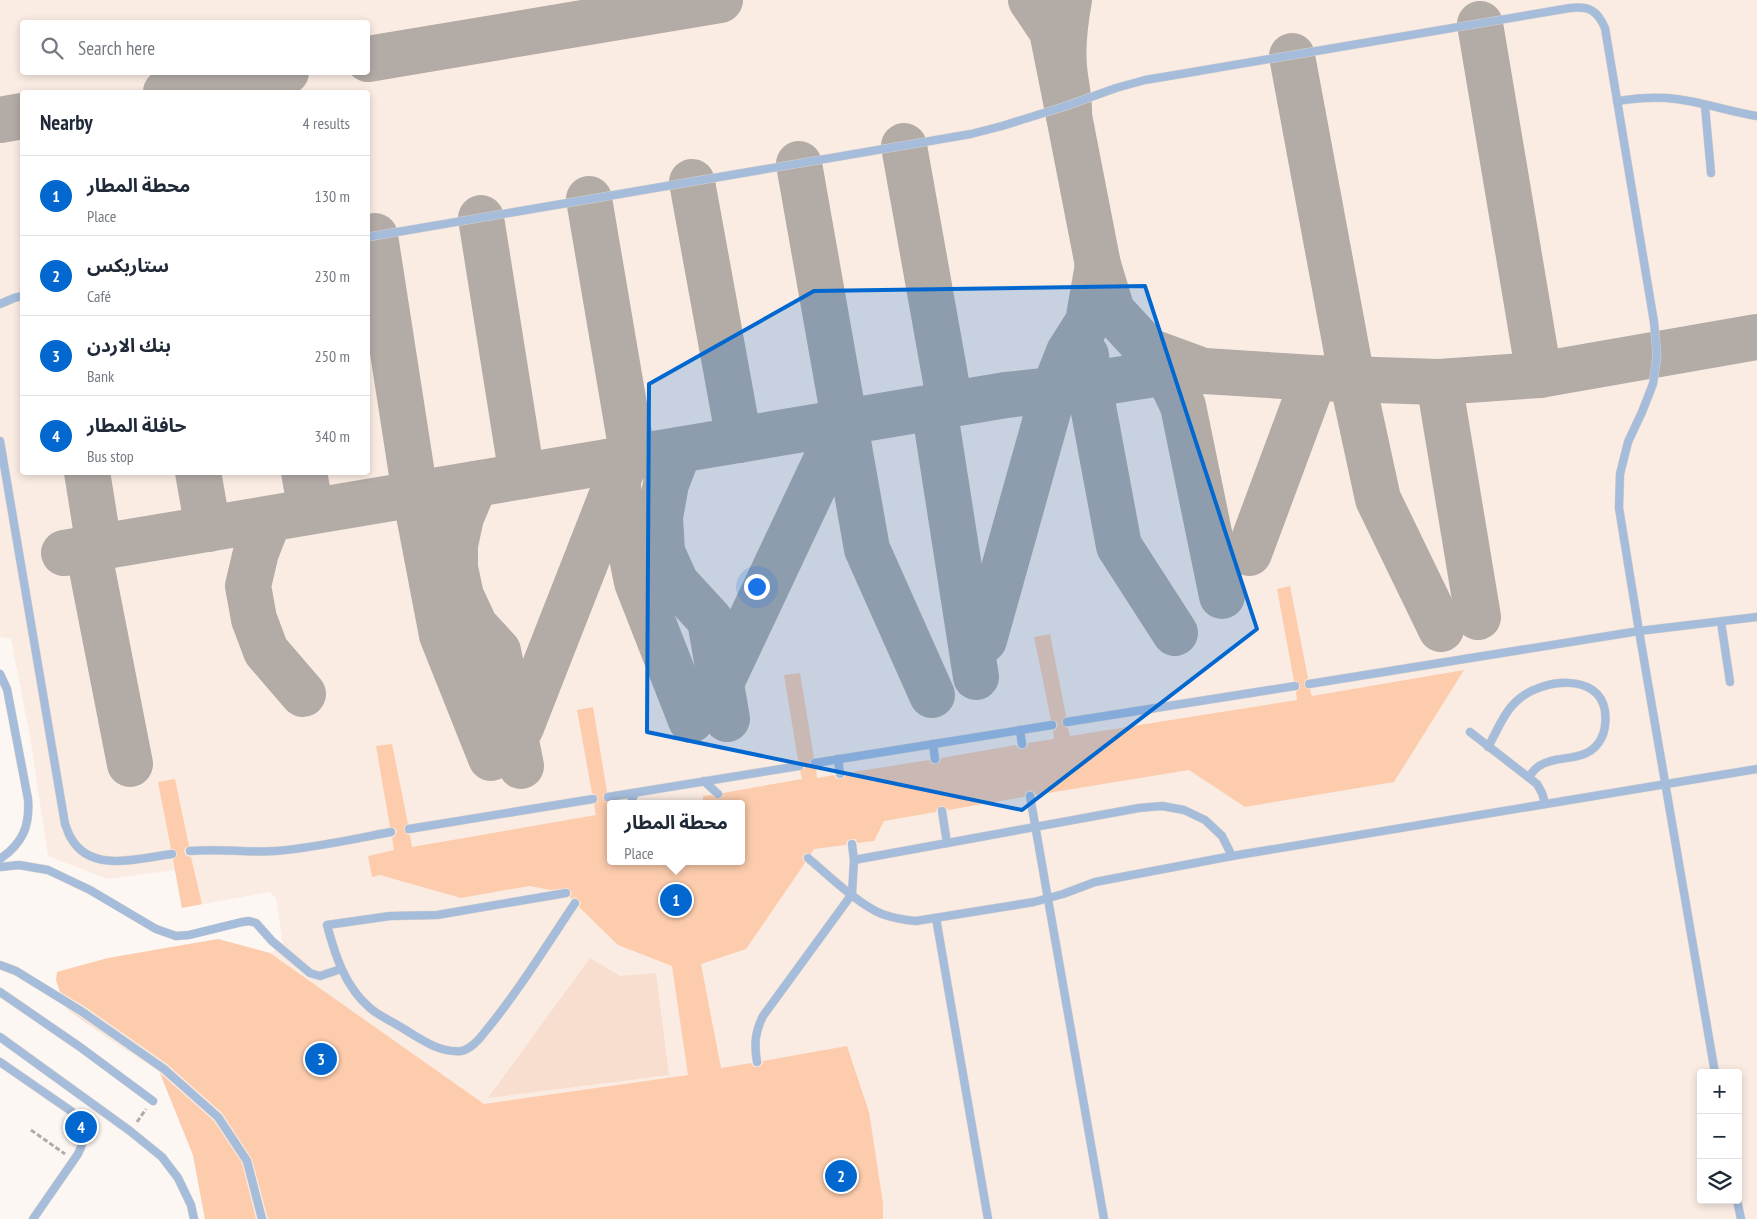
<!DOCTYPE html>
<meta charset="utf-8">
<style>
body{margin:0;font-family:"PT Sans Narrow","Noto Sans Arabic",sans-serif;background:#f6f6f7;color:#1f2937}
.controls{position:absolute;right:15px;bottom:15px;display:grid;overflow:hidden;border-radius:5px;box-shadow:0 2px 8px #0003}
.controls button{width:45px;height:45px;display:grid;place-items:center;padding:0;border:0;border-bottom:1px solid #e0e1e3;background:#fff;color:#1f2937;font:25px sans-serif}
.you{position:absolute;left:756px;top:586px;width:18px;height:18px;margin:-12px;border:4px solid #fff;border-radius:50%;background:#1a73e8;box-shadow:0 0 0 8px #1a73e833}
.badge{display:grid;place-items:center;width:32px;height:32px;border-radius:50%;background:#0268d0;color:#fff;font-size:16px;font-weight:700}
.pin{position:absolute;translate:-50% -50%;border:2px solid #fff;box-shadow:0 1px 5px #0006}
.popup{position:absolute;left:607px;top:800px;width:138px;height:65px;box-sizing:border-box;display:grid;place-content:center;border-radius:5px;background:#fff;filter:drop-shadow(0 1px 4px #0005);font-size:16px;white-space:nowrap;color:#747a83}
.popup b{font-size:19px;color:#1f2937}
.popup::after{content:'';position:absolute;left:50%;top:100%;margin-left:-10px;border:10px solid transparent;border-top-color:#fff}
.list{margin:0;padding:0;list-style:none}
h2{display:flex;justify-content:space-between;align-items:center;height:65px;margin:0;padding:0 20px;font-size:21px}
h2 small{font-size:16px;font-weight:400;color:#747a83}
.list li{display:grid;grid-template-columns:32px 1fr auto;gap:15px;align-items:center;box-sizing:border-box;height:80px;padding:0 20px;border-top:1px solid #e0e1e3}
.list b{display:block;font-size:19px;white-space:nowrap}
.list p{margin:0;font-size:16px;white-space:nowrap;color:#747a83}
.list em{font-size:16px;font-style:normal;color:#747a83}
.icon{flex:none;width:28px;height:28px;fill:none;stroke:currentColor;stroke-width:2;stroke-linecap:round;stroke-linejoin:round}
.map{position:relative;flex:none;width:1757px;height:1219px;overflow:hidden}
.search{position:absolute;background:#fff;box-shadow:0 2px 8px #0003;left:20px;top:20px;width:350px;height:55px;display:flex;align-items:center;gap:12px;box-sizing:border-box;padding:0 18px;border-radius:5px;color:#747a83;font-size:19px}
.panel{position:absolute;background:#fff;box-shadow:0 2px 8px #0003;left:20px;top:90px;width:350px;height:385px;border-radius:5px}
.map>svg:first-child{display:block}
.built{fill:#fbece3;fill-rule:evenodd}
.green{fill:#f8dece}
.lines{fill:none;stroke-linecap:round;stroke-linejoin:round}
.taxiway{stroke:#b2aba6;stroke-width:46}
.building{fill:#fcccad}
.lane-casing{stroke:#d8d2cd;stroke-width:9}
.path{stroke:#b2aaa5;stroke-width:3;stroke-dasharray:5 2.5;stroke-linecap:butt}
.lane{stroke:#a5bcdb;stroke-width:8}
.marked{fill:#0268d0;fill-opacity:0.2;stroke:#0268d0;stroke-width:4;stroke-linejoin:round}
</style>
<div class="map">
<svg width="1757" height="1219" viewBox="0 0 1757 1219">
<rect width="100%" height="100%" fill="#fdf7f3"/>
<path class="built" d="M 0,0 L 1757,0 L 1757,1219 L 205,1219 L 193,1155 L 159,1072 L 68,1010 L 56,980 L 57,972 L 108,958 L 218,939 L 270,953 L 283,946 L 276,898 L 269,892 L 182,908 L 175,870 L 107,879 L 48,856 L 30,737 L 11,639 L 0,637 ZM 22,22 L 368,22 L 368,72 L 22,72 ZM 22,92 L 368,92 L 368,472 L 22,472 ZM 611,804 L 741,804 L 741,861 L 611,861 ZM 1701,1073 L 1738,1073 L 1738,1200 L 1701,1200 Z"/>
<polygon class="green" points="590,958 620,976 656,973 669,1075 488,1098"/>
<g class="lines">
<g class="taxiway">
<path d="M 1031,0 L 1052,31 L 1069,116 C 1070,99 1065,83 1064,66 C 1062,43 1065,22 1069,0"/>
<polyline points="1480,24 1539,375"/>
<polyline points="1292,56 1352,379 1378,499 1441,629"/>
<polyline points="368,59 720,0"/>
<polyline points="166,92 286,72"/>
<polyline points="1069,116 1098,265 1112,311 1149,351 1198,369"/>
<polyline points="0,120 22,116"/>
<polyline points="904,146 950,404"/>
<polyline points="799,164 867,549 932,695"/>
<polyline points="692,182 739,440"/>
<polyline points="589,199 633,458"/>
<polyline points="481,218 522,476"/>
<polyline points="375,236 415,494 442,635 491,758"/>
<polyline points="1149,351 1167,372 1183,406 1222,596"/>
<polyline points="1086,355 1089,385 1119,546 1175,633"/>
<polyline points="1439,382 1478,617"/>
<polyline points="934,407 976,677"/>
<polyline points="679,450 666,484 660,517 662,552 676,583 710,620 727,719"/>
<polyline points="87,472 99,547"/>
<polyline points="198,472 208,529"/>
<polyline points="304,472 311,511"/>
<polyline points="617,483 637,582 691,720"/>
<polyline points="475,484 461,517 455,545 455,568 461,596 475,626 498,651 521,766"/>
<polyline points="269,519 256,552 248,586 254,619 266,651 303,694"/>
<polyline points="88,549 130,764"/>
<polyline points="64,553 1006,395 1054,390 1167,372 1205,371 1314,378 1439,382 1539,375 1757,337"/>
<polyline points="1249,553 1314,378"/>
<polyline points="984,640 1054,390 1069,352 1088,322 1098,265"/>
<polyline points="721,683 844,422"/>
<polyline points="521,727 626,459"/>
</g>
</g>
<g class="building">
<polygon points="1290,586 1308,678 1304,682 1304,685 1307,689 1310,689 1312,696 1464,670 1394,782 1245,807 1189,770 1036,795 1034,792 1030,790 1026,792 1024,797 948,810 944,806 941,806 937,809 936,812 884,821 874,841 858,843 855,839 851,839 847,841 846,845 814,849 811,854 806,853 802,857 805,863 746,949 701,964 721,1068 751,1063 754,1067 758,1067 762,1065 763,1061 847,1046 869,1112 883,1203 883,1219 268,1219 252,1159 222,1113 167,1064 84,1006 60,992 56,980 57,972 108,958 218,939 270,953 484,1104 688,1075 672,966 618,945 579,907 581,903 578,899 575,897 571,899 570,897 572,893 568,888 551,890 529,886 461,898 380,875 372,877 368,856 394,850 392,838 395,836 397,831 395,828 390,827 376,746 392,744 408,824 404,827 404,830 407,834 410,835 412,847 596,815 594,805 598,801 598,798 595,794 592,793 577,710 593,707 607,792 603,795 603,798 608,803 611,818 611,861 741,861 741,804 703,804 703,796 711,795 719,799 722,797 723,793 802,779 800,771 804,768 804,765 801,761 798,760 784,675 800,673 814,758 810,761 810,764 813,768 816,769 817,778 834,775 837,779 841,779 845,777 846,773 929,760 932,764 936,764 940,762 941,758 1016,745 1019,749 1023,749 1027,747 1028,743 1054,739 1053,731 1056,729 1058,725 1056,721 1051,720 1034,637 1050,634 1066,716 1062,720 1062,723 1065,727 1068,728 1070,736 1297,700 1296,692 1300,688 1300,685 1297,681 1294,681 1277,589"/>
<polygon points="175,779 189,846 185,848 184,852 187,856 191,857 202,904 182,908 173,860 177,856 177,853 174,849 171,849 158,782"/>
<polygon points="67,1009 78,1016 148,1065 68,1010"/>
<polygon points="160,1073 214,1121 242,1163 256,1219 205,1219 193,1155"/>
</g>
<g class="lines">
<g class="lane-casing">
<g id="lane">
<path d="M 1617,101 C 1637,98 1656,96 1676,99 C 1703,102 1730,112 1757,116"/>
<polyline points="1705,106 1711,173"/>
<path d="M 368,237 L 971,134 L 1002,126 L 1066,106 L 1116,88 L 1145,80 L 1181,74 L 1570,8 C 1589,6 1597,10 1605,28 L 1654,322 L 1657,355 L 1653,384 L 1642,412 L 1628,442 L 1620,474 L 1619,508 L 1639,631 L 1309,684"/>
<polyline points="0,304 14,298 22,296"/>
<path d="M 0,441 L 65,824 C 67,828 68,834 71,838 C 91,874 139,858 172,854"/>
<polyline points="1721,622 1730,682"/>
<path d="M 0,674 L 7,689 L 28,799 C 30,826 23,843 0,859"/>
<polyline points="1067,722 1295,686"/>
<polyline points="1020,730 1022,744"/>
<polyline points="1470,732 1537,784 1542,793 1545,803"/>
<polyline points="933,744 935,759"/>
<path d="M 1488,747 C 1497,731 1505,710 1519,699 C 1542,679 1599,672 1605,711 C 1606,720 1606,728 1602,737 C 1589,765 1558,753 1539,766 C 1534,769 1532,773 1529,777"/>
<polyline points="838,759 840,774"/>
<polyline points="815,763 1052,725"/>
<polyline points="704,781 718,794"/>
<polyline points="1030,796 1104,1219"/>
<polyline points="608,797 799,766"/>
<polyline points="630,804 635,793"/>
<polyline points="942,811 947,843"/>
<polyline points="409,829 593,799"/>
<path d="M 190,851 C 219,848 247,853 275,851 C 314,848 353,839 391,832"/>
<path d="M 808,858 C 828,875 859,905 882,914 C 893,918 904,920 916,921 L 1034,902 L 1063,894 L 1095,882 L 1232,856 L 1757,769"/>
<polyline points="854,860 1139,808 1162,806 1184,810 1205,820 1222,836 1232,856"/>
<polyline points="0,867 19,865 48,870 90,890 156,929 176,936 189,935 242,922 249,921 256,923 272,941 310,973 320,976 341,969"/>
<path d="M 566,893 L 437,915 L 390,916 L 327,925 C 335,955 345,987 370,1008 C 378,1015 389,1020 399,1026 C 418,1037 437,1053 461,1051 C 469,1050 479,1040 484,1033 C 518,992 546,946 575,903"/>
<polyline points="936,918 988,1219"/>
<polyline points="0,965 16,971 81,1011 164,1069 218,1117 247,1161 262,1219"/>
<polyline points="0,992 80,1047 153,1101"/>
<polyline points="0,1037 130,1131 162,1157 178,1178 191,1205 194,1219"/>
<path d="M 0,1062 L 71,1111 C 85,1126 87,1136 78,1154 L 33,1219"/>
<path d="M 757,1062 C 754,1044 755,1032 763,1016 L 852,894 L 854,860 L 852,844"/>
<polyline points="1715,1073 1639,631 1757,617"/>
<polyline points="1737,1200 1741,1219"/>
</g>
</g>
<g class="path">
<polyline points="137,1122 146,1109"/>
<polyline points="31,1130 65,1154"/>
</g>
<use href="#lane" class="lane"/>
</g>
<path class="marked" d="M 1145,286 L 1257,629 L 1022,810 L 647,732 L 649,384 L 814,291 Z"/>
</svg>
<div class="controls">
<button>+</button>
<button>−</button>
<button><svg class="icon" aria-label="layers" viewBox="0 0 24 24"><path d="M12 4l9 5-9 5-9-5zM3 14l9 5 9-5"/></svg></button>
</div>
<div class="you"></div>
<div class="pin badge" style="left:676px;top:900px">1</div>
<div class="popup"><b>محطة المطار</b>Place</div>
<div class="pin badge" style="left:841px;top:1176px">2</div>
<div class="pin badge" style="left:321px;top:1059px">3</div>
<div class="pin badge" style="left:81px;top:1127px">4</div>
<div class="search"><svg class="icon" aria-label="search" viewBox="0 0 24 24"><circle cx="10" cy="10" r="6"/><path d="M15 15l6 6"/></svg>Search here</div>
<section class="panel">
<h2>Nearby<small>4 results</small></h2>
<ul class="list">
<li><span class="badge">1</span><div><b>محطة المطار</b><p>Place</p></div><em>130 m</em></li>
<li><span class="badge">2</span><div><b>ستاربكس</b><p>Café</p></div><em>230 m</em></li>
<li><span class="badge">3</span><div><b>بنك الاردن</b><p>Bank</p></div><em>250 m</em></li>
<li><span class="badge">4</span><div><b>حافلة المطار</b><p>Bus stop</p></div><em>340 m</em></li>
</ul>
</section>
</div>
